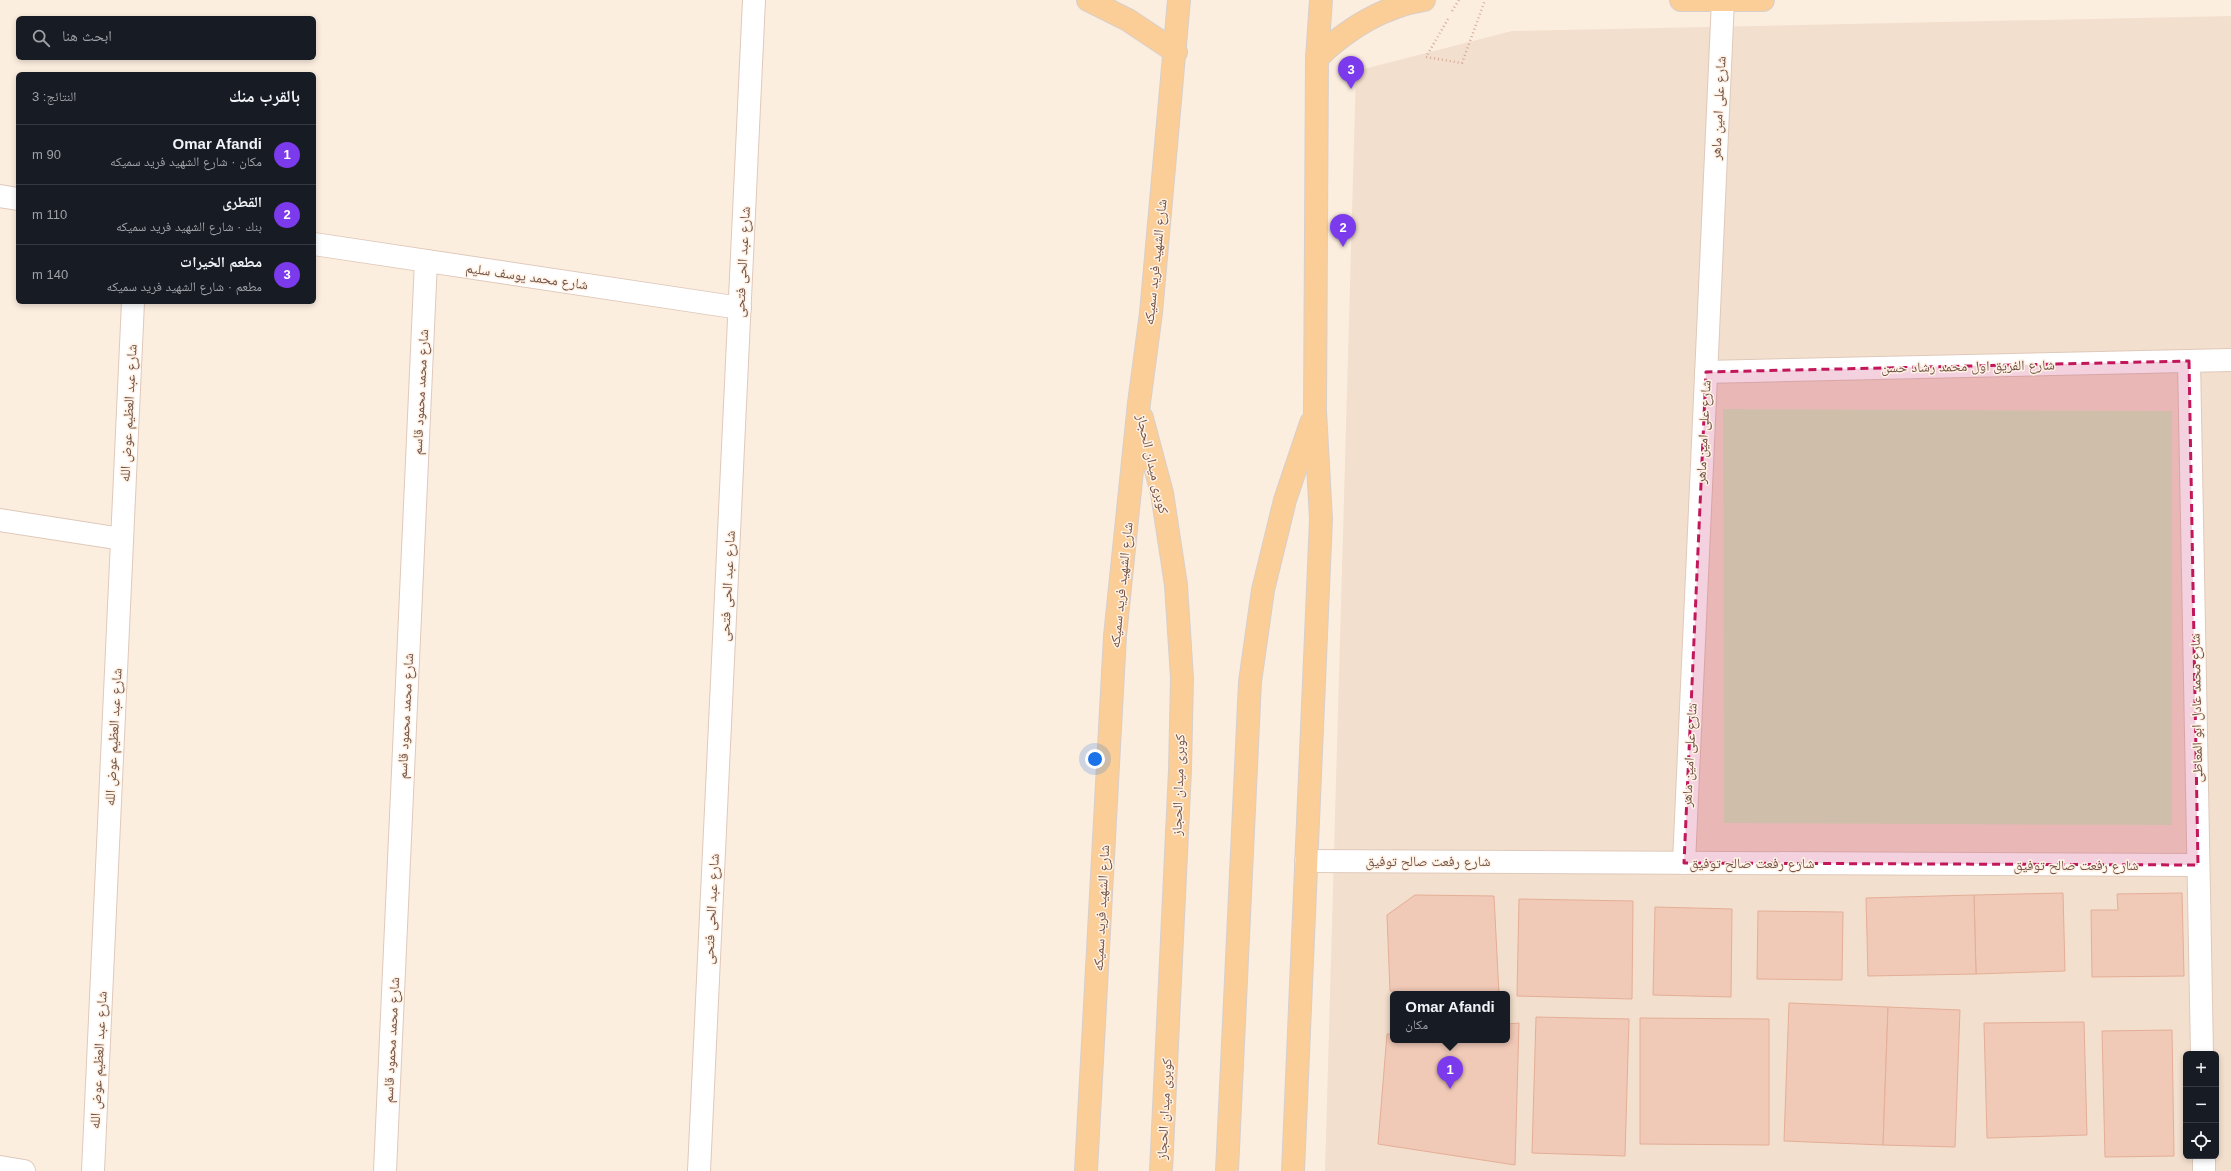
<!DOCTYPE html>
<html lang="ar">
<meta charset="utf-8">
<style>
body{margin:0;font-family:Helvetica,"Noto Naskh Arabic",sans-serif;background:#20242c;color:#f1f3f6;direction:rtl}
.controls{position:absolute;right:12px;bottom:12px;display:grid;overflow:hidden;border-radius:6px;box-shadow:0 2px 6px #0003}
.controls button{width:36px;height:36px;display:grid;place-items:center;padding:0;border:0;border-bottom:1px solid #363941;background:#171b24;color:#f1f3f6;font:20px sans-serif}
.you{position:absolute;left:1095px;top:759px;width:14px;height:14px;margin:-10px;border:3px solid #fff;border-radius:50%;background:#1a73e8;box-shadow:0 0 0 6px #1a73e833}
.badge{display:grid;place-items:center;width:26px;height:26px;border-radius:50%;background:#7c3aed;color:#fff;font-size:13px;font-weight:700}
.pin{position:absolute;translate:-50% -33px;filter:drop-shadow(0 1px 2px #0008)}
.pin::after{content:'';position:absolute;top:21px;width:14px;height:12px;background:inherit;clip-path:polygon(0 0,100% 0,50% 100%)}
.popup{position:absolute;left:1390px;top:991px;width:120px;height:52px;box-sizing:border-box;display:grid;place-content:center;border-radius:6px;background:#171b24;filter:drop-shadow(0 1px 3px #0005);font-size:13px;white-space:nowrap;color:#9ea1a6}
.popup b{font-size:15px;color:#f1f3f6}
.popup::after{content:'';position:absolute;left:50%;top:100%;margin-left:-8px;border:8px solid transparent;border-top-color:#171b24}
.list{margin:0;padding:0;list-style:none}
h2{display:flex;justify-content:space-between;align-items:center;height:52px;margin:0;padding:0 16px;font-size:17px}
h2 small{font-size:13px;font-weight:400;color:#9ea1a6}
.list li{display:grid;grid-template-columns:26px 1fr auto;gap:12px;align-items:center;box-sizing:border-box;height:60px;padding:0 16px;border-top:1px solid #363941}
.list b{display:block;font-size:15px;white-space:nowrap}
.list p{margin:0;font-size:13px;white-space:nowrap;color:#9ea1a6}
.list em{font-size:13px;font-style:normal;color:#9ea1a6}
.icon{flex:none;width:22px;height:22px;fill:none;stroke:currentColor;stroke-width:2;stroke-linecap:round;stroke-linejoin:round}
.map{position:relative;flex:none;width:2231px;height:1171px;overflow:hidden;direction:ltr}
.search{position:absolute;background:#171b24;box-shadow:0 2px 6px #0003;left:16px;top:16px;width:300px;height:44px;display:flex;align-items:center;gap:10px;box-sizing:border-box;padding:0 14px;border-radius:6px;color:#9ea1a6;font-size:15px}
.panel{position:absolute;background:#171b24;box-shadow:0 2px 6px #0003;left:16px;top:72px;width:300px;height:232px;border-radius:6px;direction:rtl}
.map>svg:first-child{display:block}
.residential{fill:#f3dfcd;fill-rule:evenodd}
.green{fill:#d3e9be}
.building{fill:#f1c9b7;stroke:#e4ae97}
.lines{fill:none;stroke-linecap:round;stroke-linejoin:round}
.minor-casing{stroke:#dfc9bb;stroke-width:24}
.major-casing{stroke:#d8cfcb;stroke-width:24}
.path{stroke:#d5ac9a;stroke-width:2.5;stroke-dasharray:1 3;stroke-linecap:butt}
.minor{stroke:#fff;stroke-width:22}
.major{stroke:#fbcd97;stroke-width:22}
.marked{fill:#c2185b;fill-opacity:0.2;stroke:#c2185b;stroke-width:3;stroke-dasharray:8 5;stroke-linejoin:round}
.labels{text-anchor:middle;stroke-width:3;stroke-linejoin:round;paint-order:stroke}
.street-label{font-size:14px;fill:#725347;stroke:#fff2e5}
</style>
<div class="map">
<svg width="2231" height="1171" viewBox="0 0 2231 1171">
<rect width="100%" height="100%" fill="#fceedf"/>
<path class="residential" d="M 2231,16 L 2231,1171 L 1325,1171 L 1356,71 L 1512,31 ZM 1393,994 L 1507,994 L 1507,1040 L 1393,1040 ZM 2186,1054 L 2216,1054 L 2216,1156 L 2186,1156 Z"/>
<polygon class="green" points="1723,409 2172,411 2172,825 1724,823"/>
<g class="building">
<polygon points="2063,893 2065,971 1976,974 1974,895"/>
<polygon points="2182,893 2184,976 2092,977 2091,910 2118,910 2117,894"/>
<polygon points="1415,895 1494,896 1499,994 1421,994 1390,991 1387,915"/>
<polygon points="1974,895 1976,974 1868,976 1866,898"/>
<polygon points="1519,899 1633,901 1632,999 1517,996"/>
<polygon points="1655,907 1732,909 1731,997 1653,995"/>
<polygon points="1758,911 1843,912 1842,980 1757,979"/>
<polygon points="1789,1003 1888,1007 1883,1145 1784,1141"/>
<polygon points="1888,1007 1960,1010 1955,1147 1883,1145"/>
<polygon points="1536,1017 1629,1019 1625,1156 1532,1153"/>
<polygon points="1640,1018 1769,1019 1769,1145 1640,1144"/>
<polygon points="2084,1022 2087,1135 1987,1138 1984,1023"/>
<polygon points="1519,1023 1515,1165 1378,1144 1387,1034 1393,1034 1393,1040 1507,1040 1507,1024"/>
<polygon points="2172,1030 2174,1156 2105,1157 2102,1031"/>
</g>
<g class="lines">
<g class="minor-casing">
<g id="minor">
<polyline points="0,196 18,199"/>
<polyline points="314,244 740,308"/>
<polyline points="2189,361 2202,1054"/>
<polyline points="1706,372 2231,360"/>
<polyline points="0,520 122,539"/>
<polyline points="1306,861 2198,865"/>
<polyline points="1684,863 1723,0"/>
<polyline points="2204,1156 2204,1171"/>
<polyline points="0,1167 24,1171"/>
<polyline points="93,1171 133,302"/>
<polyline points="385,1171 426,261"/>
<polyline points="699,1171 754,0"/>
</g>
</g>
<g class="major-casing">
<g id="major">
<polyline points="1088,0 1128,20 1176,52"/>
<polyline points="1681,0 1763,0"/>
<path d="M 1317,58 C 1347,29 1382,7 1424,0"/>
<polyline points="1142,418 1162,493 1176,585 1182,678 1180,770 1161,1171"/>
<polyline points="1086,1171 1115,636 1139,403 1151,313 1179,0"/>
<polyline points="1227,1171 1250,682 1263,590 1285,500 1311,423"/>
<polyline points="1293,1171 1321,519 1315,411 1317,58 1321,0"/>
</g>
</g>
<g class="path">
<polyline points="1452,11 1459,0"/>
<polyline points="1448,19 1426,57 1462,63 1485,0"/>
</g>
<use href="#minor" class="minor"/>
<use href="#major" class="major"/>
</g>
<path class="marked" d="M 2189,361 L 2198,865 L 1684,863 L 1706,372 Z"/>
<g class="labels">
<g class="street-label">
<text transform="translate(1718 108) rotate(-87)" y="5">شارع على امين ماهر</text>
<text transform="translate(742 262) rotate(-87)" y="5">شارع عبد الحى فتحى</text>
<text transform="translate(1155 262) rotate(-84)" y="5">شارع الشهيد فريد سميكه</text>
<text transform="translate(527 276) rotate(8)" y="5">شارع محمد يوسف سليم</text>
<text transform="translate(1968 366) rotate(-1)" y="5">شارع الفريق اول محمد رشاد حسن</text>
<text transform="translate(420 392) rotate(-87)" y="5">شارع محمد محمود قاسم</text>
<text transform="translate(128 413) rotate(-87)" y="5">شارع عبد العظيم عوض الله</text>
<text transform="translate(1703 432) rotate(-87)" y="5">شارع على امين ماهر</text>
<text transform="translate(1153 464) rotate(77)" y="5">كوبرى ميدان الحجاز</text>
<text transform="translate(1121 585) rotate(-84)" y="5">شارع الشهيد فريد سميكه</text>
<text transform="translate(727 586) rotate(-87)" y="5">شارع عبد الحى فتحى</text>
<text transform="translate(2196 708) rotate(-91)" y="5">شارع محمد عادل ابو المعاطى</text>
<text transform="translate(405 716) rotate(-87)" y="5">شارع محمد محمود قاسم</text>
<text transform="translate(113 737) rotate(-87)" y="5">شارع عبد العظيم عوض الله</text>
<text transform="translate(1689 755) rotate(-87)" y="5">شارع على امين ماهر</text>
<text transform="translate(1178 785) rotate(-88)" y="5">كوبرى ميدان الحجاز</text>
<text x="1428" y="866">شارع رفعت صالح توفيق</text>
<text x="1752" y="868">شارع رفعت صالح توفيق</text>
<text x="2076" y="870">شارع رفعت صالح توفيق</text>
<text transform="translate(1101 908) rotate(-87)" y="5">شارع الشهيد فريد سميكه</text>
<text transform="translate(711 909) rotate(-87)" y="5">شارع عبد الحى فتحى</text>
<text transform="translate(391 1040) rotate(-87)" y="5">شارع محمد محمود قاسم</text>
<text transform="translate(98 1060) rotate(-87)" y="5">شارع عبد العظيم عوض الله</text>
<text transform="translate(1164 1109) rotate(-87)" y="5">كوبرى ميدان الحجاز</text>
</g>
</g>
</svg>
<div class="controls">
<button>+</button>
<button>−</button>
<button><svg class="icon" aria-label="locate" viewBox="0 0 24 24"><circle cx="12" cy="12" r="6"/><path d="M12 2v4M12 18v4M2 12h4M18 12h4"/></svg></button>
</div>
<div class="you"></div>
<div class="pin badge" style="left:1450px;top:1089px">1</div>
<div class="popup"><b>Omar Afandi</b>مكان</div>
<div class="pin badge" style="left:1343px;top:247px">2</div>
<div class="pin badge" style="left:1351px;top:89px">3</div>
<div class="search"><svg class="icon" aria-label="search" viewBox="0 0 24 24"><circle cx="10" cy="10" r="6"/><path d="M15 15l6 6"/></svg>ابحث هنا</div>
<section class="panel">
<h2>بالقرب منك<small>النتائج: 3</small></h2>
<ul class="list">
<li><span class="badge">1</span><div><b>Omar Afandi</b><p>مكان · شارع الشهيد فريد سميكه</p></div><em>90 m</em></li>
<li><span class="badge">2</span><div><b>القطرى</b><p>بنك · شارع الشهيد فريد سميكه</p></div><em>110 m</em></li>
<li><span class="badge">3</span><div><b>مطعم الخيرات</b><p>مطعم · شارع الشهيد فريد سميكه</p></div><em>140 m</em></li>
</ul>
</section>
</div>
